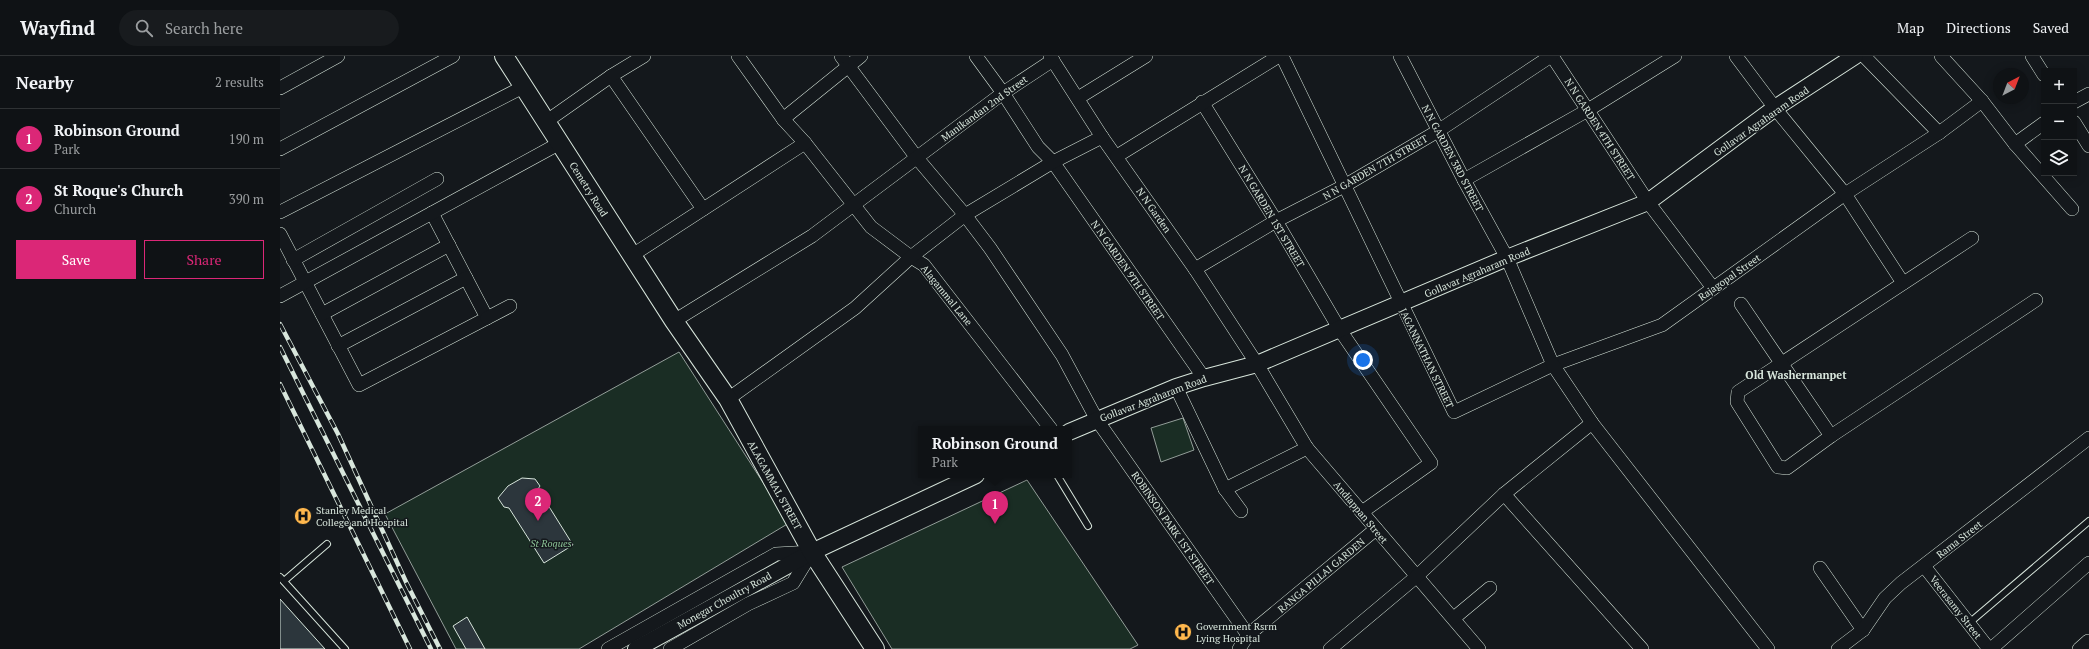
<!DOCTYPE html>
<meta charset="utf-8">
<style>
body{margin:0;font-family:"PT Serif",serif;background:#181b1e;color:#f1f3f6}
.controls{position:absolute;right:12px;top:12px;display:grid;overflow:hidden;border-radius:0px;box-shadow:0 2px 10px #0003}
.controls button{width:36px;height:36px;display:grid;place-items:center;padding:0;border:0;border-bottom:1px solid #2f3234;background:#0f1215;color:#f1f3f6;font:20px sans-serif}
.compass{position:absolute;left:1713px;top:12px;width:36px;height:36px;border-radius:50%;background:#0f1215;box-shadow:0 2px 10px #0003;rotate:42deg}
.you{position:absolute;left:1083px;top:304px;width:14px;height:14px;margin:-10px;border:3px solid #fff;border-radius:50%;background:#1a73e8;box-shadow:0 0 0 6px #1a73e833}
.badge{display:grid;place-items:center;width:26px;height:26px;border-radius:50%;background:#db2777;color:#fff;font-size:13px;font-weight:700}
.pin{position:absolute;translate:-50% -33px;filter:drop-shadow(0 1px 2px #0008)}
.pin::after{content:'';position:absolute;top:21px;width:14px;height:12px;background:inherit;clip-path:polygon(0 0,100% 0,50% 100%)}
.popup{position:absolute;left:638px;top:370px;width:154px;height:52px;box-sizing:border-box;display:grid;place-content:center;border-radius:0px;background:#0f1215;filter:drop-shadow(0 1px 3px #0005);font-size:13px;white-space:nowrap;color:#9b9ea0}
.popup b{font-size:15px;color:#f1f3f6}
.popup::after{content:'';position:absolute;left:50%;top:100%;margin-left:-8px;border:8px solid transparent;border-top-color:#0f1215}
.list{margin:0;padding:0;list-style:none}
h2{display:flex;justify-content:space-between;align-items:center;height:52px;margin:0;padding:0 16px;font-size:17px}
h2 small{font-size:13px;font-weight:400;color:#9b9ea0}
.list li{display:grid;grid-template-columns:26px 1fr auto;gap:12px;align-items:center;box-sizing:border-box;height:60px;padding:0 16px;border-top:1px solid #2f3234}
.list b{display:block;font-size:15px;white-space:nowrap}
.list p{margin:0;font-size:13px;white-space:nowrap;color:#9b9ea0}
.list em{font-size:13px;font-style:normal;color:#9b9ea0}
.actions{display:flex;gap:8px;padding:12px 16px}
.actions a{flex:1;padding:9px 0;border:1px solid #db2777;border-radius:0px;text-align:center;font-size:14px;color:#db2777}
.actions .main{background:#db2777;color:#fff}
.icon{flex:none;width:22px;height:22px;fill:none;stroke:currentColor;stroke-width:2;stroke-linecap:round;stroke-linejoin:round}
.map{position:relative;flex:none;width:1809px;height:593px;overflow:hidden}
header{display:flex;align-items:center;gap:24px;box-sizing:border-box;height:56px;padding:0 20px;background:#0f1215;border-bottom:1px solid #2f3234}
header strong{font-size:19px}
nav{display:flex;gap:22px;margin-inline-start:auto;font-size:14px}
.search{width:280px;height:36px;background:#181b1e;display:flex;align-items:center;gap:10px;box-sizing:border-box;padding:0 14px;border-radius:22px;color:#9b9ea0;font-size:15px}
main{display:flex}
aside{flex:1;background:#0f1215}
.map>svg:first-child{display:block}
.green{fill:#1a2d24;stroke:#939e99}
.building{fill:#2c363c;stroke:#d8e6dc}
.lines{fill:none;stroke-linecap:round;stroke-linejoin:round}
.service-casing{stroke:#d8e6dc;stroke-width:8}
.minor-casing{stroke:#d8e6dc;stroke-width:14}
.tertiary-casing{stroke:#d8e6dc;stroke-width:18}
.secondary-casing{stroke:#d8e6dc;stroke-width:20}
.service{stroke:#14181c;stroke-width:6}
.minor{stroke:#14181c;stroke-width:13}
.tertiary{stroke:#14181c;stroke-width:16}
.secondary{stroke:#14181c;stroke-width:18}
.rail-casing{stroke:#d8e6dc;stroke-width:4.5}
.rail{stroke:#14181c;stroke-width:3;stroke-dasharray:9;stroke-linecap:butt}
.labels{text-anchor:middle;stroke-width:3;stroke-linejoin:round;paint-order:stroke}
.street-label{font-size:10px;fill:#d8e6dc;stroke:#14181c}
.poi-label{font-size:10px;fill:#d8e6dc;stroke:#14181c;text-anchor:start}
.park-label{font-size:10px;font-style:italic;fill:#8ac095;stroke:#14181c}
.neighbourhood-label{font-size:11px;font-weight:bold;fill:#d8e6dc;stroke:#14181c}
</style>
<header>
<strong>Wayfind</strong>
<div class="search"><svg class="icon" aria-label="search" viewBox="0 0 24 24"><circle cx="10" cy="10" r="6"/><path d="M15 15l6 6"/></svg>Search here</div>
<nav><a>Map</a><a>Directions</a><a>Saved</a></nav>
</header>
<main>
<aside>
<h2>Nearby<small>2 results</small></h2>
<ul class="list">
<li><span class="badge">1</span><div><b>Robinson Ground</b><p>Park</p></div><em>190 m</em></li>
<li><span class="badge">2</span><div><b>St Roque's Church</b><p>Church</p></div><em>390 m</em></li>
</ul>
<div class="actions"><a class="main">Save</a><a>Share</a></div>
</aside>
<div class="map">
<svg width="1809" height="593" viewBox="0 0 1809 593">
<rect width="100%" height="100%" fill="#14181c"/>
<g class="green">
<polygon points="399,296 509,467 299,593 176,593 105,458"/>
<polygon points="903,362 914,394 881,406 871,372"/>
<polygon points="747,424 858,589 850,593 612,593 562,511"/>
</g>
<g class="building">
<polygon points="242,422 255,423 260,430 258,433 293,489 264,507 229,452 224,451 218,442 228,430"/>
<polygon points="0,543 45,593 0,593"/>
<polygon points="187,561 205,593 186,593 173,570"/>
</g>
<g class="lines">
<g class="service-casing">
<g id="service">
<polyline points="777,419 808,470"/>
<polyline points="0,521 65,593"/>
<polyline points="4,525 47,488"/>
<polyline points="1688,568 1809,465"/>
</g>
</g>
<g class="minor-casing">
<g id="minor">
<polyline points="458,0 503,63 525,87 591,171 631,201 644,209 771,373"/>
<polyline points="561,0 637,102 685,159 710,192 782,299 817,364 968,579"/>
<polyline points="696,0 723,37 758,91 773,106 924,322"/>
<polyline points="770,0 822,81 915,213 977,308 1027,392 1199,593"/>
<polyline points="1002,0 1174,356 1273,309 1382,269 1565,138 1659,77 1702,45"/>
<polyline points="1120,0 1184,124 1227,202 1273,309 1312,367 1488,593"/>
<polyline points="1272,0 1368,146 1433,232"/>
<polyline points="1456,0 1498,56 1565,138 1623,227"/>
<polyline points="1584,0 1659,77"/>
<polyline points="1661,0 1702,45 1735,88 1792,153"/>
<polyline points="1752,0 1764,19"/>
<polyline points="331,20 423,153"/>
<polyline points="0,32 58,0"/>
<polyline points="798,42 866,0"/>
<polyline points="922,46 996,165 1060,274 1151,407 1082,456"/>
<polyline points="1794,46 1809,38"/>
<polyline points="503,63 581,0"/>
<polyline points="267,65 331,20 364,0"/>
<polyline points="1794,66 1809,90"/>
<polyline points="1735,88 1764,67"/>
<polyline points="0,93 173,0"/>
<polyline points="837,100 999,0"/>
<polyline points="1184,124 1308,54 1395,0"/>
<polyline points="0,156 245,30"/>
<polyline points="0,178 79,329 207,262 152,157"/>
<polyline points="1692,182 1458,336 1457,346 1498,411 1507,412 1551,380 1756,244"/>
<polyline points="351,200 525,87"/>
<polyline points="13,204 157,123"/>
<polyline points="915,213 996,165 1064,130 1158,75 1271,0"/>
<polyline points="0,240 280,87"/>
<polyline points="1461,248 1551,380"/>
<polyline points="42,258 169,189"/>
<polyline points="207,262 230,250"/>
<polyline points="394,265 532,180 723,37 773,4"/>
<polyline points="58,290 186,222"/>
<polyline points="896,331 945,433 961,455"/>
<polyline points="448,343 575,252 631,201 685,159 773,106 822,81"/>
<polyline points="945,433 1027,392"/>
<polyline points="1224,438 1362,593"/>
<polyline points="1644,510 1709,593"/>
<polyline points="1540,512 1583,574"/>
<polyline points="1174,562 1210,532"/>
<polyline points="328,593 496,498 532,496 513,527 468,548 390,593"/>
<polyline points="959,593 968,579 1096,473"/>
<polyline points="1050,593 1136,521 1224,438 1312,367"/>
<polyline points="1558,593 1583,574 1605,542 1621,527 1809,382"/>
<polyline points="1711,593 1809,507"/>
<polyline points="1799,593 1808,585"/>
</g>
</g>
<g class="tertiary-casing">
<g id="tertiary">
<polyline points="789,376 896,331 924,322 977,308 1227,202 1368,146 1495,52 1575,0"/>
<polyline points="356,593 532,496 696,419"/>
</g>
</g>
<g class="secondary-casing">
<polyline id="secondary" points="224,0 394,265 448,343 532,496 595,593"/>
</g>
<use href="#service" class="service"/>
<use href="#minor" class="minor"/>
<use href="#tertiary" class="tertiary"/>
<use href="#secondary" class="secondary"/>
<g class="rail-casing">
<g id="rail">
<polyline points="0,268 58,378 127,528 160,593"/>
<polyline points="0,291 151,593"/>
<polyline points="0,328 130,593"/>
</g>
</g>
<use href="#rail" class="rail"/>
</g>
<defs>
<g id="hospital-disc" transform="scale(0.9)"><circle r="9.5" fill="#ffb74d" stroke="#14181c"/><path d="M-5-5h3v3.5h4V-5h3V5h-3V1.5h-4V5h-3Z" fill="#111"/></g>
</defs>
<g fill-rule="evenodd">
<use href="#hospital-disc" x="23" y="460"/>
<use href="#hospital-disc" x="903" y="576"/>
</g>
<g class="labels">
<g class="street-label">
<text transform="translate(704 52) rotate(-36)" y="4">Manikandan 2nd Street</text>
<text transform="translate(1481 65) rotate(-35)" y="4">Gollavar Agraharam Road</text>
<text transform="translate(1320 73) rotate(57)" y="4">N N GARDEN 4TH STREET</text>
<text transform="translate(1173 102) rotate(62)" y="4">N N GARDEN 3RD STREET</text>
<text transform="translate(1095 111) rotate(-30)" y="4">N N GARDEN 7TH STREET</text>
<text transform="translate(309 133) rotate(58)" y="4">Cemetry Road</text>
<text transform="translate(874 154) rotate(55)" y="4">N N Garden</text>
<text transform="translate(992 160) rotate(59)" y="4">N N GARDEN 1ST STREET</text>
<text transform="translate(848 214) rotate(55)" y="4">N N GARDEN 9TH STREET</text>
<text transform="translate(1197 216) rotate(-23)" y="4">Gollavar Agraharam Road</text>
<text transform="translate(1449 221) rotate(-35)" y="4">Rajagopal Street</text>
<text transform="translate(667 239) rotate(51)" y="4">Alagammal Lane</text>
<text transform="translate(1147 302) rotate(64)" y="4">JAGANNATHAN STREET</text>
<text transform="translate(873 342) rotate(-21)" y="4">Gollavar Agraharam Road</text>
<text transform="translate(495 429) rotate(61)" y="4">ALAGAMMAL STREET</text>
<text transform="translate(1081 456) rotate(50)" y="4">Andiappan Street</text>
<text transform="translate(893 472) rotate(55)" y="4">ROBINSON PARK 1ST STREET</text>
<text transform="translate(1679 483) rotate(-38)" y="4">Rama Street</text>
<text transform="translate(1041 519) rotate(-40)" y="4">RANGA PILLAI GARDEN</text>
<text transform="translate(444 544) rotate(-29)" y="4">Monegar Choultry Road</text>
<text transform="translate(1676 551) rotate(52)" y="4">Veerasamy Street</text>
</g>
<g class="poi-label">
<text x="36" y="458">Stanley Medical<tspan x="36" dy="12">College and Hospital</tspan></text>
<text x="916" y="574">Government Rsrm<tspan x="916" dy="12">Lying Hospital</tspan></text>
</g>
<g class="park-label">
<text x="271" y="491">St Roques</text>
</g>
<g class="neighbourhood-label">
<text x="1516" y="323">Old Washermanpet</text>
</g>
</g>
</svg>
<div class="controls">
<button>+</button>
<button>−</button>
<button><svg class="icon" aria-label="layers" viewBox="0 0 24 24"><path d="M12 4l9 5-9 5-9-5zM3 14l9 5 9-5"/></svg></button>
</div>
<svg class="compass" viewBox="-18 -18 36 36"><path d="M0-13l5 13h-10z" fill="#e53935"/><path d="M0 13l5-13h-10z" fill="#9b9ea0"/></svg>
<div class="you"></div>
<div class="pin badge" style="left:715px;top:468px">1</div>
<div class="popup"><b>Robinson Ground</b>Park</div>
<div class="pin badge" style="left:258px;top:465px">2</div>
</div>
</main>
